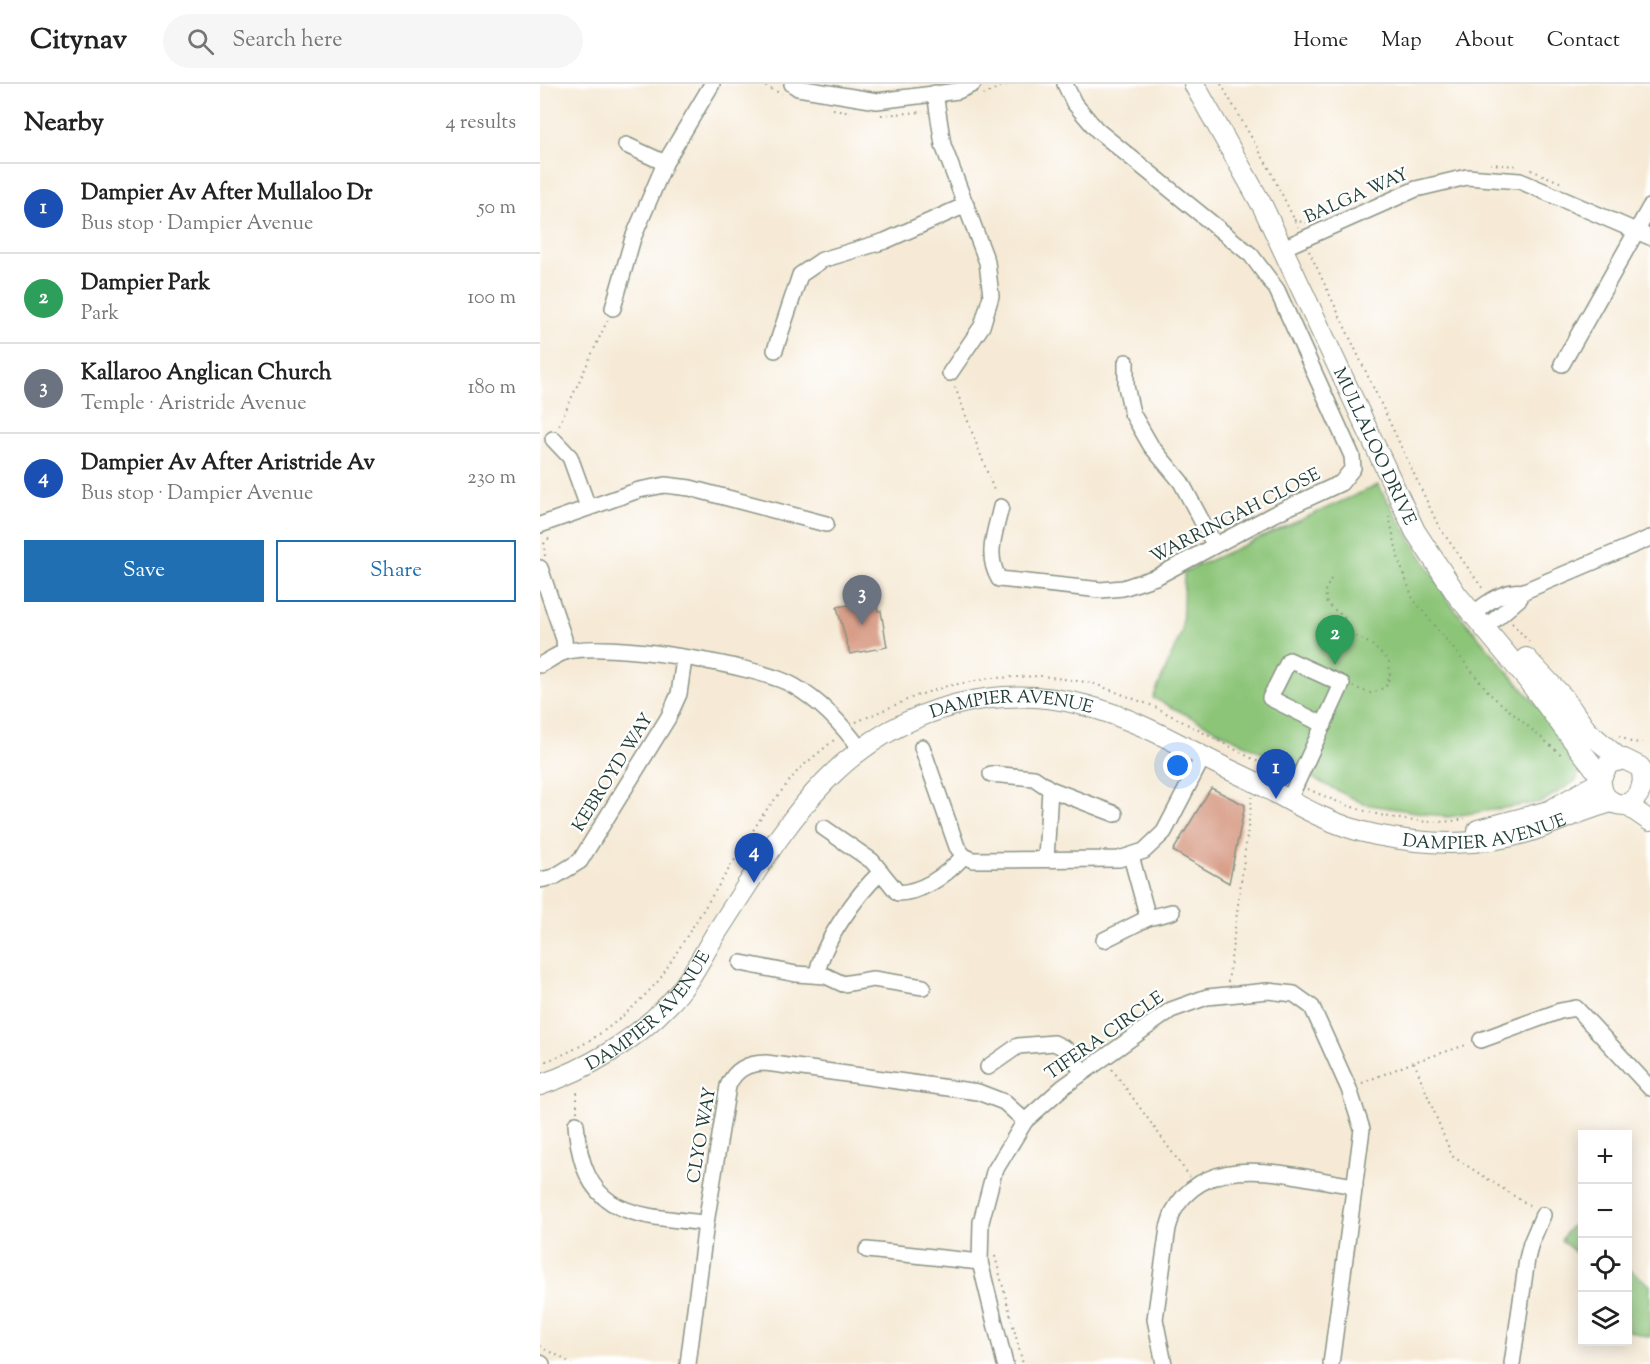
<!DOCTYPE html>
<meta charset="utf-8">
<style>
body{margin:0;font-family:"Sorts Mill Goudy",serif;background:#f6f6f6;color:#222}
.controls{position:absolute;right:18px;bottom:18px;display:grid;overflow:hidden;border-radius:0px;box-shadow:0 3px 15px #0003}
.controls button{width:54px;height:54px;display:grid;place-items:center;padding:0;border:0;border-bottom:2px solid #e0e0e0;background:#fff;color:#222;font:30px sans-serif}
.you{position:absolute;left:638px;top:682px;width:21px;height:21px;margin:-15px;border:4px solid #fff;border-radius:50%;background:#1a73e8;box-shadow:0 0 0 9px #1a73e833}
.badge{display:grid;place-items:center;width:39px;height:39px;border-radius:50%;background:#1f6fb2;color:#fff;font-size:20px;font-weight:700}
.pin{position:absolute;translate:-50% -50px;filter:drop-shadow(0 2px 3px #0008)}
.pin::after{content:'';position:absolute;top:32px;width:21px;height:18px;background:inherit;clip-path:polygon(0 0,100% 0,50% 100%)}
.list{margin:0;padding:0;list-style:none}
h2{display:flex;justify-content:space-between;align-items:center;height:78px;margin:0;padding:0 24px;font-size:26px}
h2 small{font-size:20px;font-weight:400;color:#767676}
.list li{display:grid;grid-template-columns:39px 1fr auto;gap:18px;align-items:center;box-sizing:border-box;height:90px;padding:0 24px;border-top:2px solid #e0e0e0}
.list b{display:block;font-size:22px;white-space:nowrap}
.list p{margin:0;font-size:20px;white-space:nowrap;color:#767676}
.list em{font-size:20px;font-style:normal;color:#767676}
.actions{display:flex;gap:12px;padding:18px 24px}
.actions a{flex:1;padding:14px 0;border:2px solid #1f6fb2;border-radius:0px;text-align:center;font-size:21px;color:#1f6fb2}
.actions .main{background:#1f6fb2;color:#fff}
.icon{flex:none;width:33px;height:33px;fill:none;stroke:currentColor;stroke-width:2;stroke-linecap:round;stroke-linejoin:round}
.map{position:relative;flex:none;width:1110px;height:1280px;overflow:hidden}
header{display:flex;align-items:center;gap:36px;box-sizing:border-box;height:84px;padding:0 30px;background:#fff;border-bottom:2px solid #e0e0e0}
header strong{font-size:28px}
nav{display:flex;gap:33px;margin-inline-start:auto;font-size:21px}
.search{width:420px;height:54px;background:#f6f6f6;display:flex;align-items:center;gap:15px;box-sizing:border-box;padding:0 21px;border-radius:33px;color:#767676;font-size:22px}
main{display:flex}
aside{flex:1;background:#fff}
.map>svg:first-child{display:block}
.green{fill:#8cc578;stroke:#568156;stroke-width:1.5}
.building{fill:#d89d87}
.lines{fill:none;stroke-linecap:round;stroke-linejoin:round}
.minor-casing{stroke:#8a9485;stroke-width:18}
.major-casing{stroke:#8a9485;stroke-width:22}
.path{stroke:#8a9485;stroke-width:2;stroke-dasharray:1.5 4.5;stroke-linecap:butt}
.minor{stroke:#fff;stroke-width:15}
.major{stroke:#fff;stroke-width:20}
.labels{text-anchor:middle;stroke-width:4.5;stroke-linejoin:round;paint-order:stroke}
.street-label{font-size:18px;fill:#1f3d34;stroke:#fff}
</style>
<header>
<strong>Citynav</strong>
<div class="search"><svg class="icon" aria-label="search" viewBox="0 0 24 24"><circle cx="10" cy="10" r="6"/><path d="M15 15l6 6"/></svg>Search here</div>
<nav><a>Home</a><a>Map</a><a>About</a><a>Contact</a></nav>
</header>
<main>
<aside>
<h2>Nearby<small>4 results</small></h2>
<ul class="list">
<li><span class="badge" style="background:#1a4fb4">1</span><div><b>Dampier Av After Mullaloo Dr</b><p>Bus stop · Dampier Avenue</p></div><em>50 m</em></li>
<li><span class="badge" style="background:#2e9e5b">2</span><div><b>Dampier Park</b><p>Park</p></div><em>100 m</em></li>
<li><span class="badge" style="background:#6b7280">3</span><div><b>Kallaroo Anglican Church</b><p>Temple · Aristride Avenue</p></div><em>180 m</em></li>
<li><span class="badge" style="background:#1a4fb4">4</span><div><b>Dampier Av After Aristride Av</b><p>Bus stop · Dampier Avenue</p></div><em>230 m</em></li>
</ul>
<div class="actions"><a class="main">Save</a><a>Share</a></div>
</aside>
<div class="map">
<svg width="1110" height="1280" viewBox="0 0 1110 1280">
<rect width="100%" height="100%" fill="#fff"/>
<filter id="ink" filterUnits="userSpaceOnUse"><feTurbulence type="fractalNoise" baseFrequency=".0167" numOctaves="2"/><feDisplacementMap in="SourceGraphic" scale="12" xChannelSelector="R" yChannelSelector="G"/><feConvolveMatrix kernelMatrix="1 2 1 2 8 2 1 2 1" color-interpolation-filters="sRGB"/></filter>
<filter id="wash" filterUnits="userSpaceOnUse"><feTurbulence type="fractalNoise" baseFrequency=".008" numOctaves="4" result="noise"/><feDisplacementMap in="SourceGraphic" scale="24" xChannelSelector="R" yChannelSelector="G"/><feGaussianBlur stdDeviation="1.35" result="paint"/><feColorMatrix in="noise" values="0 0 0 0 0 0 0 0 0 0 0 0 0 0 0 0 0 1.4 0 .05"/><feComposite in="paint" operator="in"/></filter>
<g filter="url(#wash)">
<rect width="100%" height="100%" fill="#f6ead6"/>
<g class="green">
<polygon points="838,401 912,522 1041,673 1037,696 1002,718 908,733 824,720 613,614 642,547 644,488"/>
<polygon points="1031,1142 1042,1151 1042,1174 1021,1156"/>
<polygon points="1088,1184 1110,1201 1110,1253 1088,1247"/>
</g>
<g id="blocks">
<g class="building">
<polygon points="336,516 338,527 341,527 347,563 310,570 297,523"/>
<polygon points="671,704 705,721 689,799 633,767"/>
</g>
</g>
</g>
<g filter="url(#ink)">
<use href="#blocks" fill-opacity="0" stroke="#8a9485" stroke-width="1.5"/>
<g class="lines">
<g class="minor-casing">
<g id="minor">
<polyline points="252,0 258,4 337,17 418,7 433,0"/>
<polyline points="395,9 403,61 447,178 451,212 442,242 410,289"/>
<polyline points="86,61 125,79"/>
<polyline points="743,164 876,105 927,93 980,97 1110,153"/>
<polyline points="73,224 93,154 125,79 172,0"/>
<polyline points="235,266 260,191 282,176 345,157 426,121"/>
<polyline points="586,278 586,302 592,329 611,362 641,398 674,460"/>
<polyline points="1022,280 1110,123"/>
<polyline points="13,355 30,373 48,423"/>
<path d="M 461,423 C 455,449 445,471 459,495 L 561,506 L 583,504 L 616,493 L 734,430 L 801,399 L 813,384 L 812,372 L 737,206 L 711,171 L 557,46 L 534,19 L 525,0"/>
<polyline points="0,441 99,406 125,401 150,404 286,440"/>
<polyline points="0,484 24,555 25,568"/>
<path d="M 933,530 C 945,520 966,504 982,508 L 1110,454"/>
<polyline points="945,544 980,514 982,508"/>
<path d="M 0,581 C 8,577 16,571 25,568 C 63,556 219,581 254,602 C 281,618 302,640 320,665"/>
<polyline points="382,663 417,763 424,772 433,776 579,775 604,767 624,748 663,673"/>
<polyline points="451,690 494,694 510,705 506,775"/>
<polyline points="510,705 575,730"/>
<polyline points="753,707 802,600 749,576 730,614 784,641"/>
<path d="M 284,744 L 332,777 L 358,809 C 383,808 407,790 424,772"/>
<polyline points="591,772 608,834"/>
<polyline points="0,796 14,793 40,777 128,634 139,610 144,575"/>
<polyline points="564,856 608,834 632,828"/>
<polyline points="201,879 256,890 286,892 303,900 333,895 383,903"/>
<path d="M 277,891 C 281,860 318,809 341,788"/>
<polyline points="941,956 1020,927 1036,924 1110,1004"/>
<polyline points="448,983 478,962 514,959 526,965 543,988"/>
<path d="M 36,1040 C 43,1131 89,1131 166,1139"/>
<polyline points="327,1166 440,1178"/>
<polyline points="0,1279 2,1280"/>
<path d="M 148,1280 L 166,1139 L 188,1002 C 195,985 208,979 226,979 L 438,1008 L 464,1018 L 485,1037"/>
<polyline points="465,1280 440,1178 441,1138 454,1088 485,1037 523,1003 631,926 667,913 728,907 754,910 772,923 809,1005 822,1045 791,1280"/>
<path d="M 624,1280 L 615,1235 L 628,1144 L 633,1128 C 669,1062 757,1094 815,1102"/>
<polyline points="972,1280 987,1175 991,1159 1003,1131"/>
</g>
</g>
<g class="major-casing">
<g id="major">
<path id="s1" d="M 654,0 L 723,123 L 875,447 L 917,511 L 986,594 L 1041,667 C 1047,675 1057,685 1060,694 C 1062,703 1061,709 1068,715 C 1090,733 1110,704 1100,683 L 1084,675 L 1069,679 L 1060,695"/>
<polyline points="986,574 1023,613 1047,647 1080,675"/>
<polyline points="1085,720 1110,737"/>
<polyline points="938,746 1009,727 1060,698"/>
<path id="s2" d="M 0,1001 C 48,985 94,957 129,920 C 148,901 161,874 175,851 C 241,750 292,651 418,620 C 511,597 582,629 662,672 C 682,683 704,692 725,703 C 760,723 796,743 836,751 C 886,761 939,763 988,748 C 1017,739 1043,725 1072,718"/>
</g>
</g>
<g class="path">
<polyline points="220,0 242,10"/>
<polyline points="681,0 729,84 758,143"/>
<polyline points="443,11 467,0"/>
<polyline points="293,25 311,28"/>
<polyline points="341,31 383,28"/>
<polyline points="950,80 977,82"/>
<polyline points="991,86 1022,99"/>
<polyline points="754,136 766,139"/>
<polyline points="769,167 899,443 943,505"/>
<polyline points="415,303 455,409"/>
<polyline points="19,341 68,235"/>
<polyline points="849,432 859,477 873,515 951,611 1024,673"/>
<polyline points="5,472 4,460 10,453"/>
<polyline points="791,495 785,507 787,520 804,533 809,548 832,561 849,577 850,592 846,602 838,607 830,609 813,603"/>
<polyline points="972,539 990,559"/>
<polyline points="316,638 376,612 407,602 451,594 503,592 552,599 613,622 745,692"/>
<polyline points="1079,652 1091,658 1102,659"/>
<path d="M 768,705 C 815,727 873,745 925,735"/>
<polyline points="688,898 712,713"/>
<polyline points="874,978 912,1072 993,1124"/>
<path d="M 0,979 C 49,964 86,933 120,895 L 224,729 L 259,685 L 294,656"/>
<polyline points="572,985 650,1093"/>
<polyline points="822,999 874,978 929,960"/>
<polyline points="37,1028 37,1004"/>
<polyline points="455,1172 483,1280"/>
<polyline points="0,1262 6,1266"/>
<polyline points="11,1268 32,1280"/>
</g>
<use href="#minor" class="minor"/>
<use href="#major" class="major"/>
</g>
</g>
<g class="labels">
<g class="street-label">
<text transform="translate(816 111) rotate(-24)" y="6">BALGA WAY</text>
<text dy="6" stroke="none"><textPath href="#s1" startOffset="405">MULLALOO DRIVE</textPath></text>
<text transform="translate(695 431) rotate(-27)" y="6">WARRINGAH CLOSE</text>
<text dy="6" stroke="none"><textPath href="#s2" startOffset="636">DAMPIER AVENUE</textPath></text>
<text transform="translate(72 688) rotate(-58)" y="6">KEBROYD WAY</text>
<text dy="6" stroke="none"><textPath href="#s2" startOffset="1140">DAMPIER AVENUE</textPath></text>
<text dy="6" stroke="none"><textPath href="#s2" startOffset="134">DAMPIER AVENUE</textPath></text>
<text transform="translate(564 951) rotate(-35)" y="6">TIFERA CIRCLE</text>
<text transform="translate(161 1051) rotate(-80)" y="6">CLYO WAY</text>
</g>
</g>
</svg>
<div class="controls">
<button>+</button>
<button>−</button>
<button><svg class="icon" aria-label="locate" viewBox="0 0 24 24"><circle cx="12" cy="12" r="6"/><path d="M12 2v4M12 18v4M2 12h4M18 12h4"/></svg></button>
<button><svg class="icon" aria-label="layers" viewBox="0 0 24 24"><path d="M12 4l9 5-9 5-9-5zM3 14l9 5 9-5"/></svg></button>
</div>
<div class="you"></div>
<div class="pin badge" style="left:736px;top:715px;background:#1a4fb4">1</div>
<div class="pin badge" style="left:795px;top:581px;background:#2e9e5b">2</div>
<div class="pin badge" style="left:322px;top:541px;background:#6b7280">3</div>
<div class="pin badge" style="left:214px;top:799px;background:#1a4fb4">4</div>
</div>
</main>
